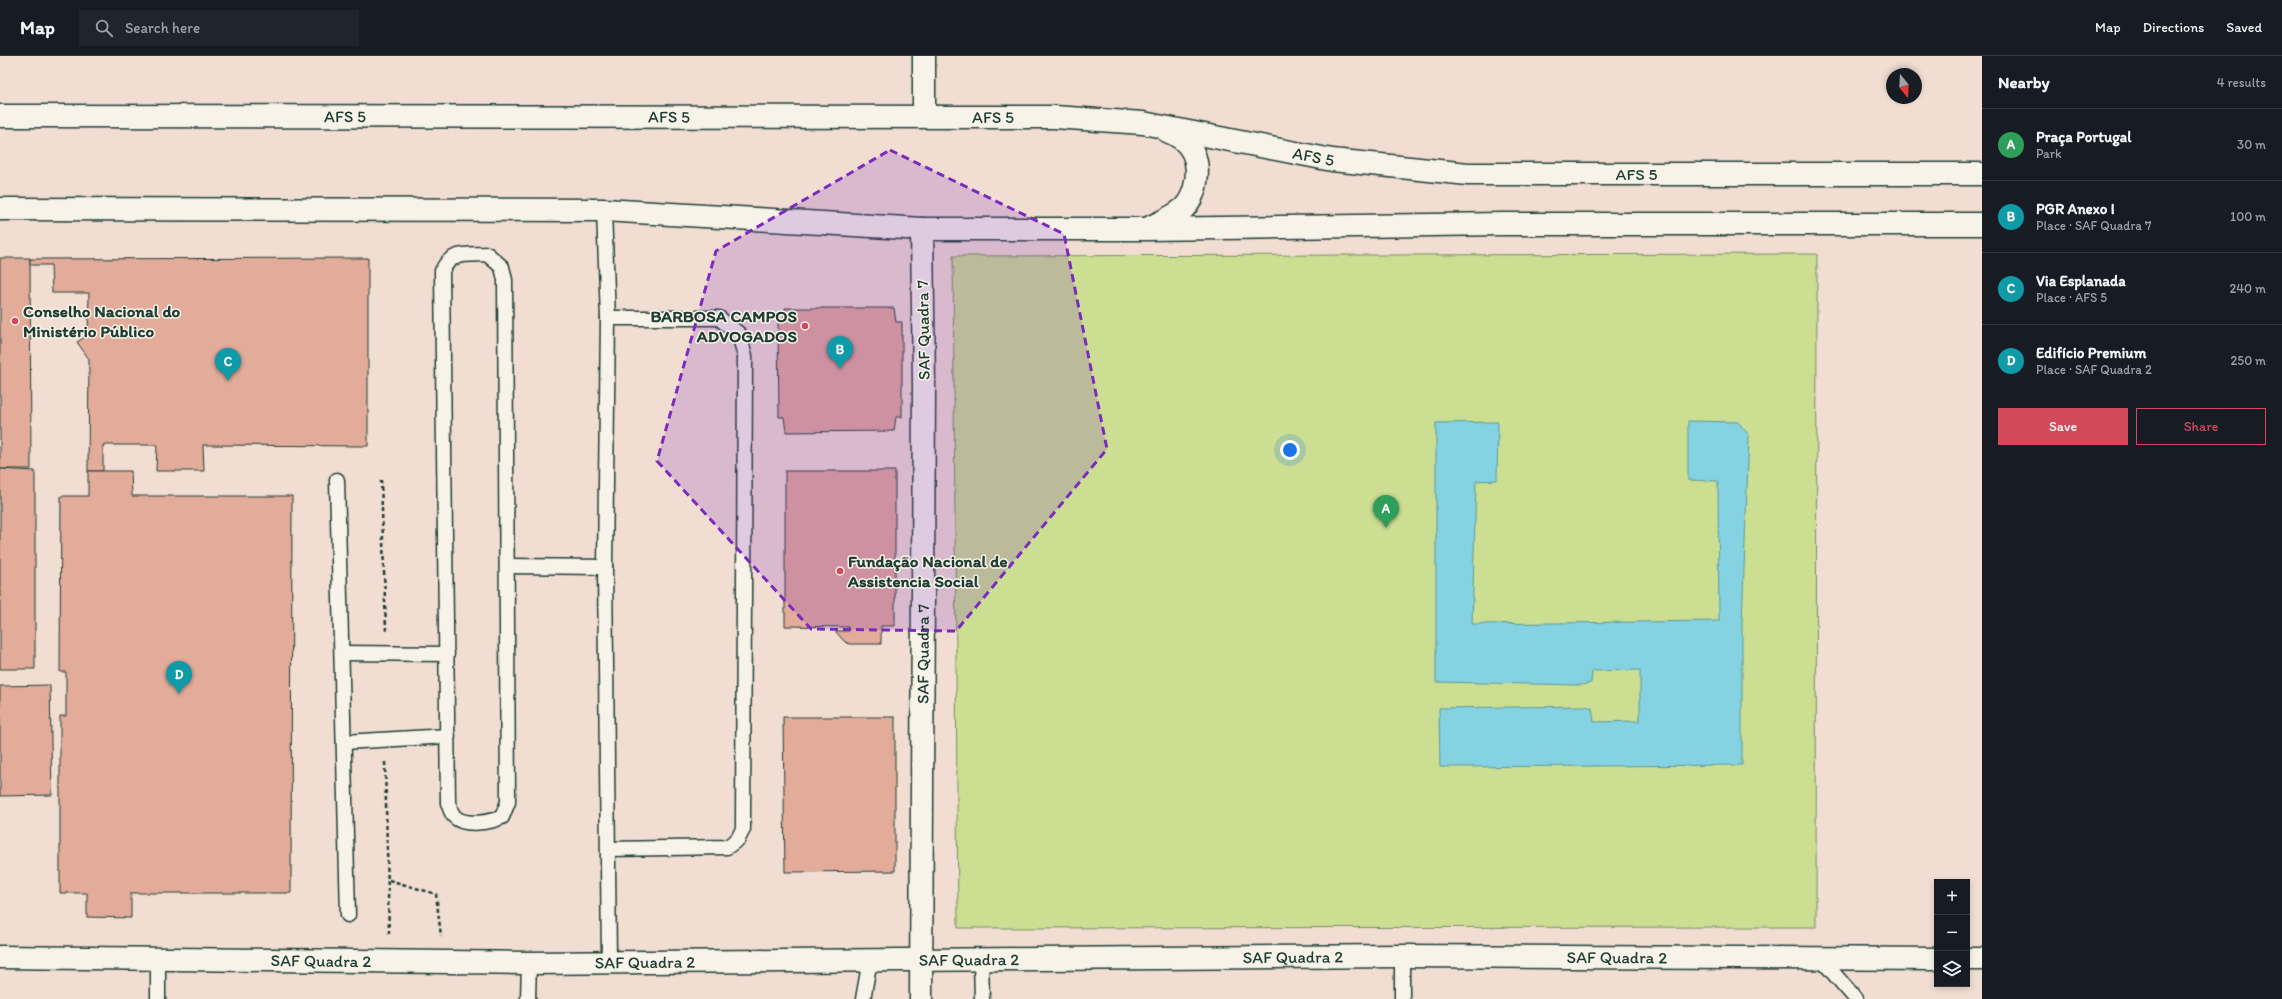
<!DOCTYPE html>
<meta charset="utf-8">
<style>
body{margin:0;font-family:Itim,sans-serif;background:#20242c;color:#f1f3f6}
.controls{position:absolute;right:12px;bottom:12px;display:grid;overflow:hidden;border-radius:0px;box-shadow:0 2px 6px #0003}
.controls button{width:36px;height:36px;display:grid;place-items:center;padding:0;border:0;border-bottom:1px solid #363941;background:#171b24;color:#f1f3f6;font:20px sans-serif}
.compass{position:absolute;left:1886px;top:12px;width:36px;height:36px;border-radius:50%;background:#171b24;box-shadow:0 2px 6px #0003;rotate:162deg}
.you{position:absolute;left:1290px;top:394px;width:14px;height:14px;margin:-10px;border:3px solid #fff;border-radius:50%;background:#1a73e8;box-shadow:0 0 0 6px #1a73e833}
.badge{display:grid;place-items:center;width:26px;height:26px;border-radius:50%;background:#d1495b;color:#fff;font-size:13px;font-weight:700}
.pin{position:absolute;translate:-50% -33px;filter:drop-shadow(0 1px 2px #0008)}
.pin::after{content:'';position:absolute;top:21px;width:14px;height:12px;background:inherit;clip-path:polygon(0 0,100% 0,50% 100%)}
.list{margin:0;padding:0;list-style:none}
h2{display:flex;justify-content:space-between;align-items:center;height:52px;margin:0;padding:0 16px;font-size:17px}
h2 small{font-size:13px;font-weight:400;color:#9ea1a6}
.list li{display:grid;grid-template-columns:26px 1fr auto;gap:12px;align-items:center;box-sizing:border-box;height:72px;padding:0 16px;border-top:1px solid #363941}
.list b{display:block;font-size:15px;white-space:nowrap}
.list p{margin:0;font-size:13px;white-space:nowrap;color:#9ea1a6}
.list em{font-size:13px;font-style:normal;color:#9ea1a6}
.actions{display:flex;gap:8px;padding:12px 16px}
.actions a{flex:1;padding:9px 0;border:1px solid #d1495b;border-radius:0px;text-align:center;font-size:14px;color:#d1495b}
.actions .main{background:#d1495b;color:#fff}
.icon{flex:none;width:22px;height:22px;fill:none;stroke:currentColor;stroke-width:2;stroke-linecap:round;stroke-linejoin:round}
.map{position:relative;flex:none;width:1982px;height:943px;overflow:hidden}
header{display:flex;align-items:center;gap:24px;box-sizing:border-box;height:56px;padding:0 20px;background:#171b24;border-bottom:1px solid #363941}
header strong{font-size:19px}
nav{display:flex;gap:22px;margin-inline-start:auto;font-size:14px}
.search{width:280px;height:36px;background:#20242c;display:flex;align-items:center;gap:10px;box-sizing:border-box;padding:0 14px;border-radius:0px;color:#9ea1a6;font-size:15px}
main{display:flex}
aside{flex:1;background:#171b24}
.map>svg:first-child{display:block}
.green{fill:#cbde92;stroke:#758e63}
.water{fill:#85d3e2;stroke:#5c979c}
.building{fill:#e2ab9a;stroke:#1f3d34}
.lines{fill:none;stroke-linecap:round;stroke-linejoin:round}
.lane-casing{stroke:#1f3d34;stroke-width:17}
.secondary-casing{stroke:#1f3d34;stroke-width:25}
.path{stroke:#1f3d34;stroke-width:2.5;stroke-dasharray:4 3;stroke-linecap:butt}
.lane{stroke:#f7f3e8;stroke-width:14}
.secondary{stroke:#f7f3e8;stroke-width:22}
.marked{fill:#7b2cbf;fill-opacity:0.2;stroke:#7b2cbf;stroke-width:3;stroke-dasharray:8 5;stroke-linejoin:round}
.poi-dot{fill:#d1495b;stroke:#f7f3e8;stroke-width:1.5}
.labels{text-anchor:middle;stroke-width:3;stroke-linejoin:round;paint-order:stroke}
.street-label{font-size:17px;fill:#1f3d34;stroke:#f7f3e8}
.poi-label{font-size:17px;font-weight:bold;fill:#1f3d34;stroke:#f7f3e8;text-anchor:start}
</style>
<header>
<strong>Map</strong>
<div class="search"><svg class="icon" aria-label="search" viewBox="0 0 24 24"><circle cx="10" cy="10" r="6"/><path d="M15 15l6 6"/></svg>Search here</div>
<nav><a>Map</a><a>Directions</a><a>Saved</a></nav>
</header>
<main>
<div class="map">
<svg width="1982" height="943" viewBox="0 0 1982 943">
<rect width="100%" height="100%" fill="#f1ddd1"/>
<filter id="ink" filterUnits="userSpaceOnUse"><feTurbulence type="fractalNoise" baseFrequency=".025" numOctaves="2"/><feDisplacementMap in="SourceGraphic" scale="8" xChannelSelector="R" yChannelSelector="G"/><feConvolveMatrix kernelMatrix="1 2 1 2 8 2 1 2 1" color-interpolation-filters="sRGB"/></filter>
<g filter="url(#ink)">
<polygon class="green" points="1817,198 1816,871 958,872 953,200"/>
<polygon class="water" points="1688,365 1738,366 1749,379 1742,566 1742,709 1440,711 1439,652 1585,650 1592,652 1594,666 1640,665 1640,614 1592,615 1591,627 1581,629 1436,626 1436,367 1498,366 1497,424 1476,425 1472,568 1719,565 1718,425 1688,424"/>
<g class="building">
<polygon points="0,202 30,202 31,413 0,413"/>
<polygon points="368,202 368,390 203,389 204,415 156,415 157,389 103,389 103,415 88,415 89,303 77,286 88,279 89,237 52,237 51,209 30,209 30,203"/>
<polygon points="785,252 894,252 896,266 902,266 902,361 896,361 894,375 786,376 784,361 779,361 778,266 784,266"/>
<polygon points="0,413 35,415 35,613 0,613"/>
<polygon points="88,415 131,415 132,440 292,440 291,837 131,837 131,862 87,861 87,837 60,837 60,660 66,660 66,616 60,616 61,440 88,440"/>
<polygon points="785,415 895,415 895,570 881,570 881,588 850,588 845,586 835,575 849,575 848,571 785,570"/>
<polygon points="50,629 52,739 0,740 0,630"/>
<polygon points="783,661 895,661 895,815 785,816"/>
</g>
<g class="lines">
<g class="lane-casing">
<g id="lane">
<polyline points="604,154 608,262 605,511 609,906"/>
<path d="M 487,198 L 502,211 L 505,224 L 508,746 L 502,761 C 491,766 465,771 455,761 C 451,758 450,751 448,747 L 442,215 C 451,195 467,199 487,198 Z"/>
<polyline points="608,262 719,262 739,278 745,300 743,773 738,783 727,791 609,793"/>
<polyline points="337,424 348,859"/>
<polyline points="508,510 605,511"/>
<polyline points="342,597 447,598"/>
<polyline points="344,686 448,680"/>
<polyline points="158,902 158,943"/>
<polyline points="981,903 982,943"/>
<polyline points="1822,904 1856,943"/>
<polyline points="528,943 529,907"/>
<polyline points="863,943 870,904"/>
<polyline points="1402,943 1402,900"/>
</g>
</g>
<g class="secondary-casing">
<g id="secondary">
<path id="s1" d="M 0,60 L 1054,61 L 1143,67 L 1332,104 L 1468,118 L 1982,118"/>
<polyline points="924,60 924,0"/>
<polyline points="0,153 604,154 922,173 1146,173 1503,168 1982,168"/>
<path d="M 1149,172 C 1160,166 1174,161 1184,152 C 1190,146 1193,139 1195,131 C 1201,105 1193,84 1167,75"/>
<path id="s2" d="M 0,901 L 529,907 L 1402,900 L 1937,903"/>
<polyline points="1967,903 1982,903"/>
<path id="s3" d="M 921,943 L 924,330 L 922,173"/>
</g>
</g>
<g class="path">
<polyline points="381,424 386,575"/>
<polyline points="385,706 389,879"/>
<polyline points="389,824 436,838 441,880"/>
</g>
<use href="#lane" class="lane"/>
<use href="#secondary" class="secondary"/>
</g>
</g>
<path class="marked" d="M 890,94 L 1064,178 L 1107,393 L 956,575 L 811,573 L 657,405 L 716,195 Z"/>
<g class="poi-dot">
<circle cx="15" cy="265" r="4"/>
<circle cx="805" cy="270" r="4"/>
<circle cx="840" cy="515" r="4"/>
</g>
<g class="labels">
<g class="street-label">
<text dy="6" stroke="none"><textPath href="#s1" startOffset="345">AFS 5</textPath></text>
<text dy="6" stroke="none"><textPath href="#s1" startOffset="669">AFS 5</textPath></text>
<text dy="6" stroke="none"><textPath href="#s1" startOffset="993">AFS 5</textPath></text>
<text dy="6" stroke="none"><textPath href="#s1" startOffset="1317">AFS 5</textPath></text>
<text dy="6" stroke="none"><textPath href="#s1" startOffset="1641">AFS 5</textPath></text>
<text transform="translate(923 274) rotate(-91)" y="6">SAF Quadra 7</text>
<text dy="6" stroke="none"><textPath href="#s3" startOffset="345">SAF Quadra 7</textPath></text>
<text dy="6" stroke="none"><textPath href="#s2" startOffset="1293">SAF Quadra 2</textPath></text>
<text dy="6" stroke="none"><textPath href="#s2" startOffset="1617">SAF Quadra 2</textPath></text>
<text dy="6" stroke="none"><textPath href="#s2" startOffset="969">SAF Quadra 2</textPath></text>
<text dy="6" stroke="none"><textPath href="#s2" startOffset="321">SAF Quadra 2</textPath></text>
<text dy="6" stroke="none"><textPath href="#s2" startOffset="645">SAF Quadra 2</textPath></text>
</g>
<g class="poi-label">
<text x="23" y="261">Conselho Nacional do<tspan x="23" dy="20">Ministério Público</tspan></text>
<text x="797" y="266" text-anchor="end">BARBOSA CAMPOS<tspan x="797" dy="20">ADVOGADOS</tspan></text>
<text x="848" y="511">Fundação Nacional de<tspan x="848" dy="20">Assistencia Social</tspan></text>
</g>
</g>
</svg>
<div class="controls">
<button>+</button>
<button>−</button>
<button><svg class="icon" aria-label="layers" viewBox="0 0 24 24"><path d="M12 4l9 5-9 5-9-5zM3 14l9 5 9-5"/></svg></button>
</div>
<svg class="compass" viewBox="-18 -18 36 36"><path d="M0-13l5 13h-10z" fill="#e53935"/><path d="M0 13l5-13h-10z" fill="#9ea1a6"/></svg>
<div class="you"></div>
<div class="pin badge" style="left:1386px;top:472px;background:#2e9e5b">A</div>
<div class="pin badge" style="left:840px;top:313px;background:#0f9aa8">B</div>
<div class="pin badge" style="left:228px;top:325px;background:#0f9aa8">C</div>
<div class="pin badge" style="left:179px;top:638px;background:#0f9aa8">D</div>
</div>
<aside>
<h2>Nearby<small>4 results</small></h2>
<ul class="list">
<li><span class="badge" style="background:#2e9e5b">A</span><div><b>Praça Portugal</b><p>Park</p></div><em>30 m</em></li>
<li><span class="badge" style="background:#0f9aa8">B</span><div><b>PGR Anexo I</b><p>Place · SAF Quadra 7</p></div><em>100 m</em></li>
<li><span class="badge" style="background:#0f9aa8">C</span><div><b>Via Esplanada</b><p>Place · AFS 5</p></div><em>240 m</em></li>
<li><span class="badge" style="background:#0f9aa8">D</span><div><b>Edifício Premium</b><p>Place · SAF Quadra 2</p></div><em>250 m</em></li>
</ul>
<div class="actions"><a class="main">Save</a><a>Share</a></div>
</aside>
</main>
